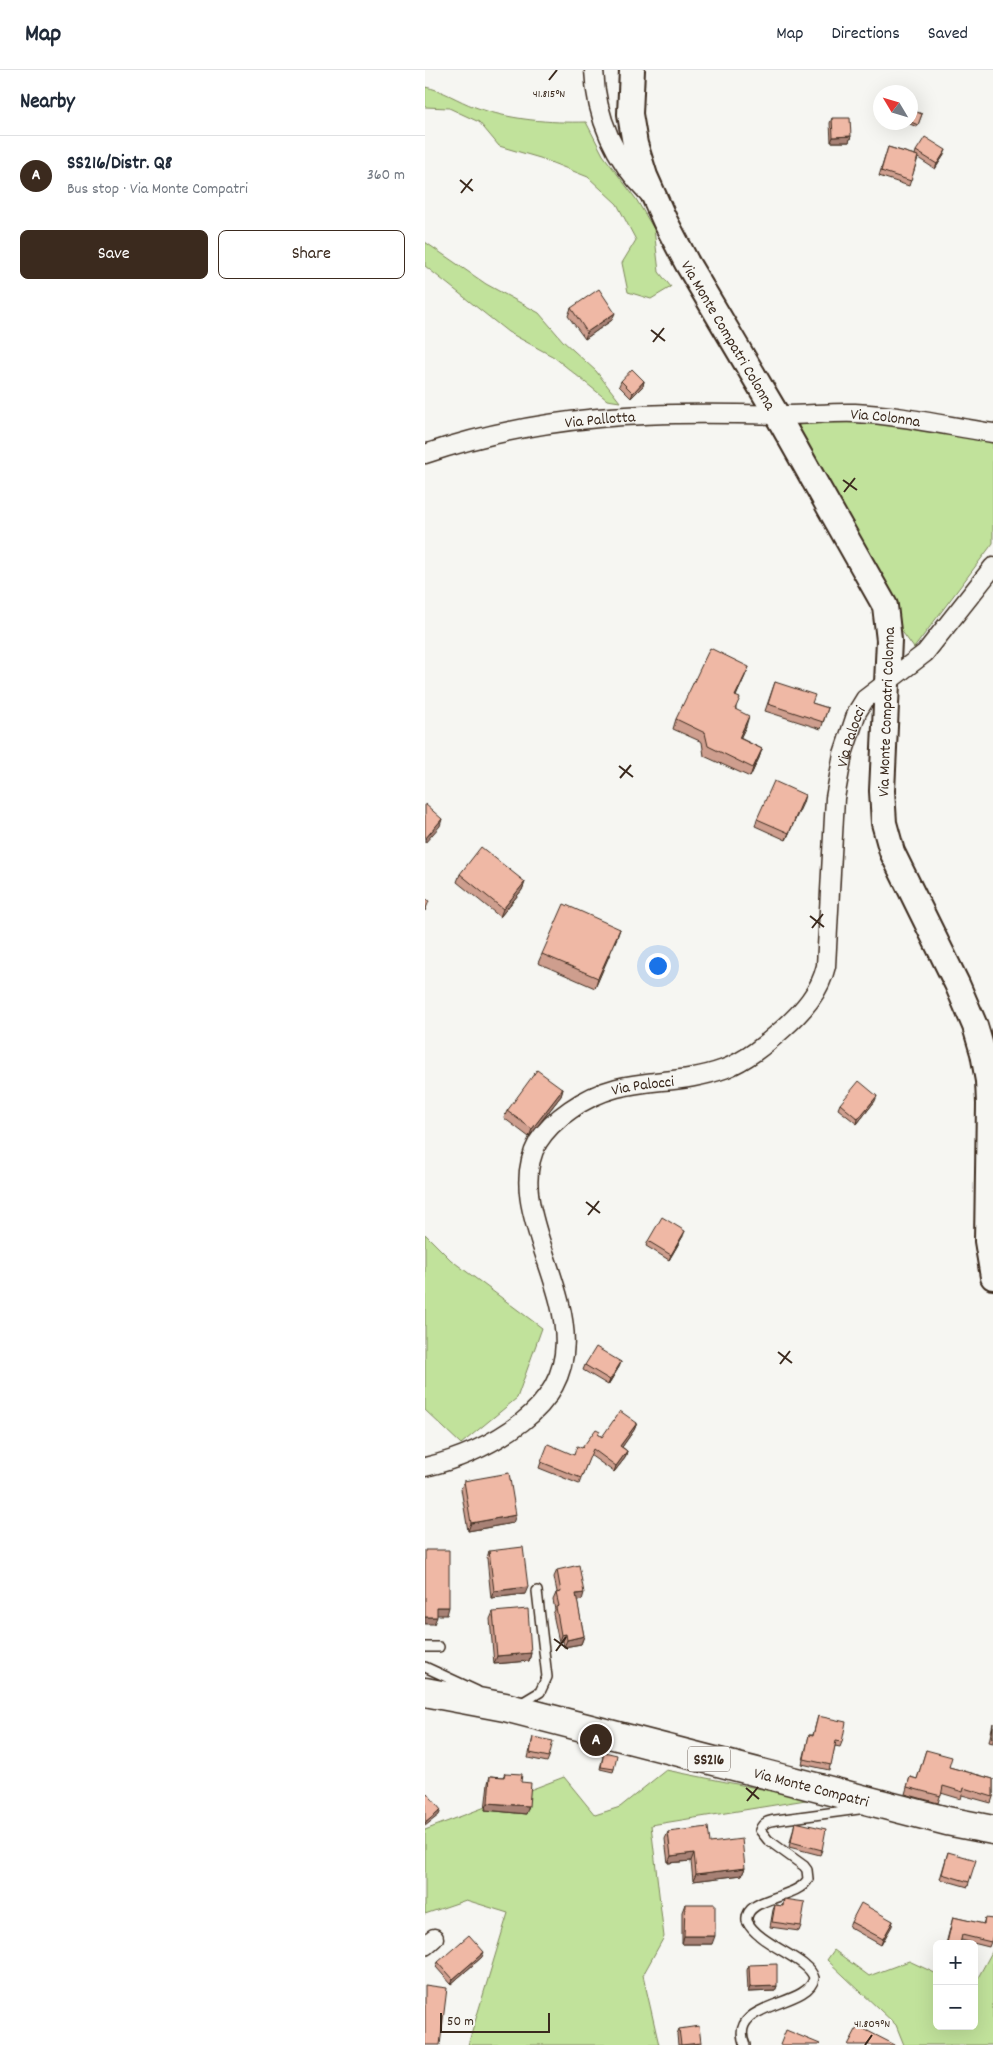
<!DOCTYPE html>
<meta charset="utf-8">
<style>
body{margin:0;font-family:Dekko,sans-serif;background:#f2f2f3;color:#1f2937}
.controls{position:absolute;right:15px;bottom:15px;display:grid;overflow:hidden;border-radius:8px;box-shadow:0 5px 20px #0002}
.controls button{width:45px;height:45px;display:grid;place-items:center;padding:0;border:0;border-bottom:1px solid #e0e1e3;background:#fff;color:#1f2937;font:25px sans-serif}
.compass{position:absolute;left:448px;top:15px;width:45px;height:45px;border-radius:50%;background:#fff;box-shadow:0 5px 20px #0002;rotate:308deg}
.scale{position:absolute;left:15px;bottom:12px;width:110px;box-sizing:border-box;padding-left:5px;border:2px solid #3b2a1e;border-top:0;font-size:14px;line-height:18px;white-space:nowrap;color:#3b2a1e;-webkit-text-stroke:4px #f6f6f2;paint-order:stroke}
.you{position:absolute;left:232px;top:895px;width:18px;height:18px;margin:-12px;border:4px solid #fff;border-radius:50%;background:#1a73e8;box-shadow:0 0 0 8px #1a73e833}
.badge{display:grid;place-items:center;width:32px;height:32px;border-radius:50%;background:#3b2a1e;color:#fff;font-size:16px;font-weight:700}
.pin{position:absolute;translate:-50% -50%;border:2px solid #fff;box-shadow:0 1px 5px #0006}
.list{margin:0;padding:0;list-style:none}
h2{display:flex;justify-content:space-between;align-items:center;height:65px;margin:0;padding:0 20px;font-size:21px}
h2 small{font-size:16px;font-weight:400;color:#747a83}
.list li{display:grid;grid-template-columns:32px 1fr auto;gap:15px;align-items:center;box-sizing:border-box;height:80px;padding:0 20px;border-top:1px solid #e0e1e3}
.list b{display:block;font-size:19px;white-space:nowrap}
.list p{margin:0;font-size:16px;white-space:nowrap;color:#747a83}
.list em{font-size:16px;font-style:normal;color:#747a83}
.actions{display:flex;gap:10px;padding:15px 20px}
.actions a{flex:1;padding:11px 0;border:1px solid #3b2a1e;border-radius:8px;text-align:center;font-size:18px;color:#3b2a1e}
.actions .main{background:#3b2a1e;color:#fff}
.map{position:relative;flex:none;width:568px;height:1975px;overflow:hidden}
header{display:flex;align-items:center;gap:30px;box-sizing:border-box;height:70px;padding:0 25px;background:#fff;border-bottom:1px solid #e0e1e3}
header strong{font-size:24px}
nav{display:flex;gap:28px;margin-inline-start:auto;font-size:18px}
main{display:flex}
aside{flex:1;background:#fff}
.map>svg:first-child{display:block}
.green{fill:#c1e29b;stroke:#7e865c}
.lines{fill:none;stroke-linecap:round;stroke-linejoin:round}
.lane-casing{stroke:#3b2a1e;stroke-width:12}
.street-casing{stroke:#3b2a1e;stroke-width:21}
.secondary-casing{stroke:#3b2a1e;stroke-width:28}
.primary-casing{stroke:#3b2a1e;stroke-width:31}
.lane{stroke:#f6f6f2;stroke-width:9}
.street{stroke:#f6f6f2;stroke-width:18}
.secondary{stroke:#f6f6f2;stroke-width:24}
.primary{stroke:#f6f6f2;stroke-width:28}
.wall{fill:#ce9e8e;stroke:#3b2a1e}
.shaded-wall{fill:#a78174;stroke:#3b2a1e}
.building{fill:#efb8a5;stroke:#3b2a1e}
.ticks{fill:none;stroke:#3b2a1e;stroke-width:2}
.labels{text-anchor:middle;stroke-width:4.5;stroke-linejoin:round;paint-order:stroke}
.shield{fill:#f6f6f2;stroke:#73675e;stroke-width:1}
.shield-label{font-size:15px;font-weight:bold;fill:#3b2a1e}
.street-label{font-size:16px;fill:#3b2a1e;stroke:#f6f6f2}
.ticks-label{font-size:12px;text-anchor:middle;fill:#3b2a1e;stroke:#f6f6f2;stroke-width:4.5;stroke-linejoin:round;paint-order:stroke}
</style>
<header>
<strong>Map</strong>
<nav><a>Map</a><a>Directions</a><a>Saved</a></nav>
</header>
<main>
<aside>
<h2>Nearby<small></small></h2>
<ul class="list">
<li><span class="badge">A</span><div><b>SS216/Distr. Q8</b><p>Bus stop · Via Monte Compatri</p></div><em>360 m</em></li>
</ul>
<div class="actions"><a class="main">Save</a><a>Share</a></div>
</aside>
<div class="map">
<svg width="568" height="1975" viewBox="0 0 568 1975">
<rect width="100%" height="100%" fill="#f6f6f2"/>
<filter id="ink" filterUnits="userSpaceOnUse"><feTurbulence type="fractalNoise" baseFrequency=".02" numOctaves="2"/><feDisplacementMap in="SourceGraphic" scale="10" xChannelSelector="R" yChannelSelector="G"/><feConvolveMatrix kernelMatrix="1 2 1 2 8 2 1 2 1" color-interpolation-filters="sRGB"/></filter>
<g filter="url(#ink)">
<g class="green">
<path d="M 0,17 C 18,20 33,31 50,37 C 85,50 125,53 161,52 L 178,85 L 211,129 L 229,159 L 234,202 L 246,217 L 226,229 L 203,222 L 197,193 L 211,170 L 192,134 L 163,107 L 115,88 L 74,76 L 54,52 L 24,38 L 0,37 Z"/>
<polygon points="0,172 61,214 114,243 138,271 171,301 195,332 182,330 129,287 83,262 0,196"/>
<polygon points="409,348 471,354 568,368 568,473 489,578 473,556 461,517 426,449 370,359 377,353"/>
<polygon points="0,1164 26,1190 117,1258 92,1328 36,1374 0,1340"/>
<polygon points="241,1700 387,1729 226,1755 239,1867 218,1905 234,1975 43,1975 83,1843 41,1830 0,1844 0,1760 139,1707 170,1745 195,1737"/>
<polygon points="409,1880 444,1906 484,1891 512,1904 512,1956 549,1956 549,1915 568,1880 568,1975 479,1975 471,1955 402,1890"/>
</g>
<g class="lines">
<g class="lane-casing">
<g id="lane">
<polyline points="0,1577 14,1577"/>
<polyline points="0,1597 52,1621"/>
<polyline points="95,1634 115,1622 122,1607 112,1521"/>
<path d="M 320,1975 C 301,1931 384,1938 389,1908 C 384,1888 333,1875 322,1851 C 319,1827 373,1829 383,1809 L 382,1800 L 379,1796 L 343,1770 L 335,1760 C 338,1752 344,1751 351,1750 L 434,1739"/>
</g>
</g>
<g class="street-casing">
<g id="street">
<path d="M 169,0 C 171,49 190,90 224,124"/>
<path id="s1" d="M 0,384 C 117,344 228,341 350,345 C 377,346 403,342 430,343 C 476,345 522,356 568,363"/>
<path id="s2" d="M 0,1397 C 35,1389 68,1374 97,1352 C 206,1268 67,1155 113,1072 C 121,1059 132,1049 145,1040 C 198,1002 244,1019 299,999 C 322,990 340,975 359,958 C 378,941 395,922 401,896 L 410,728 L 418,684 L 432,642 L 440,629 L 500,583 L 568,497"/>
<polyline points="0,1876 9,1868"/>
</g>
</g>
<g class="secondary-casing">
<g id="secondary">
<path id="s3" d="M 207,0 L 205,44 L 210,74 L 220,106 L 240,151 L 262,193 L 352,345 L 460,536 L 464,570 L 457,721 L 459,753 L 467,782 L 532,914 L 550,956 L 558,983 L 563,1011 L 564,1034 L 562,1171 L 568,1207"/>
</g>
</g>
<g class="primary-casing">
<g id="primary">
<path id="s4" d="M 0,1622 L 80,1637 L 522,1751 L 568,1760"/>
</g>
</g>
<use href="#lane" class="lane"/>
<use href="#street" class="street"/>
<use href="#secondary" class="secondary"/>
<use href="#primary" class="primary"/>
</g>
<g class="wall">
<polygon points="486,40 497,44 492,57 480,52 486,52"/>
<polygon points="407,48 426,66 424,72 406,72 405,53"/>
<polygon points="463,77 490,85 491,81 519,85 510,99 493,88 484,116 454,106"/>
<polygon points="146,238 187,250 160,269 143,246"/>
<polygon points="196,311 219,311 218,316 206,328 194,316"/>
<polygon points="320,606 311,626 311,640 321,656 315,668 337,679 334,688 325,707 279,686 277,672 248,659 251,649"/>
<polygon points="350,612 387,633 403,638 396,659 340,641"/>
<polygon points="380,725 361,770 330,756 332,749"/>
<polygon points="35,804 100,812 97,820 75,847 32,812"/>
<polygon points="195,859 170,918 113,893 117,884"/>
<polygon points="138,1019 136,1026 104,1067 79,1048 82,1041"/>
<polygon points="450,1031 432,1054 413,1039 415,1034"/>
<polygon points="258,1166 244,1190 221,1176 223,1171"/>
<polygon points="196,1292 194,1297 183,1315 158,1300 160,1295"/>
<polygon points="212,1353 209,1360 197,1377 202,1381 200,1388 189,1402 165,1385 154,1414 114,1398 116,1392 149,1385 173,1364 177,1367"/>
<polygon points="39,1411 88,1453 43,1461 36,1419"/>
<polygon points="64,1481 100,1524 66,1528 62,1488"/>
<polygon points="132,1500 157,1530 152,1531 159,1566 156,1574 139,1577 138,1571 134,1572 128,1544 130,1540 128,1530 131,1523 132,1522 129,1507"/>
<polygon points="68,1542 106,1583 104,1591 69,1594 65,1549"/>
<polygon points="393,1646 417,1672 415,1677 410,1676 404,1700 377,1694 383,1670 384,1665 388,1665"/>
<polygon points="568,1653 568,1673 564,1672"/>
<polygon points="108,1667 124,1687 122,1692 103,1688"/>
<polygon points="501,1680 524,1697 568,1709 568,1727 566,1733 537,1725 536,1729 516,1723 513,1733 480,1724 485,1707 492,1709"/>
<polygon points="179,1682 189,1699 188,1702 175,1699"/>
<polygon points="80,1703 101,1744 60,1740 63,1713 65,1706 78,1707"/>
<polygon points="370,1752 397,1780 395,1785 364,1777"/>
<polygon points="243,1762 285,1773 320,1798 317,1805 268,1811 266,1791 243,1793 240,1769"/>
<polygon points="523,1782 544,1812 543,1817 515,1809"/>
<polygon points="359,1829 376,1856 374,1861 345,1857 348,1840 350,1835 357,1836"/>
<polygon points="260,1834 287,1874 257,1874 257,1842"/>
<polygon points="528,1847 558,1854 560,1848 566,1872 564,1877 536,1870 535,1874 521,1874"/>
<polygon points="468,1851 456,1875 424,1857 426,1852"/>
<polygon points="57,1887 26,1914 11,1897 13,1892"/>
<polygon points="324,1895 352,1916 350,1921 323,1922 322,1900"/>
<polygon points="254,1959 275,1975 253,1975 252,1964"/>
</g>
<g class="shaded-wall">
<polygon points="426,66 424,72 406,72 408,67"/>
<polygon points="521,80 519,85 510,99 512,94"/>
<polygon points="190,243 187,250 160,269 162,262"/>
<polygon points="219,311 218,316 206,328 208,323"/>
<polygon points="324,597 320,606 307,635 310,626"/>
<polygon points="324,646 321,656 311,677 314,668"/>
<polygon points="337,679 334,688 325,707 328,698"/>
<polygon points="380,725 378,733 361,770 364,763"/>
<polygon points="17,749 15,756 0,773 0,769"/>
<polygon points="100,812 97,820 75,847 78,839"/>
<polygon points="195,859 192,868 170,918 173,908"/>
<polygon points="138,1019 136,1026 104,1067 107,1059"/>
<polygon points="452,1026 450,1031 432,1054 433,1049"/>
<polygon points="260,1161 258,1166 244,1190 246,1185"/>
<polygon points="196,1292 194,1297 183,1315 185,1310"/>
<polygon points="212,1353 209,1360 193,1383 195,1376"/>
<polygon points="202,1381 200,1388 189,1402 191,1396"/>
<polygon points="91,1445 88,1453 43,1461 46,1453"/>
<polygon points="103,1517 100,1524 66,1528 69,1521"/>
<polygon points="159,1523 157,1530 148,1532 151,1524"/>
<polygon points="12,1537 24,1537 22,1545 9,1545"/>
<polygon points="0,1547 12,1547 9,1554 0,1554"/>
<polygon points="141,1564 138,1571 134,1572 136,1565"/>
<polygon points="159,1566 156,1574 139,1577 142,1570"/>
<polygon points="106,1583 104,1591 69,1594 72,1586"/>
<polygon points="63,1733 104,1736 101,1744 60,1740"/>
<polygon points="16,1740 14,1745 0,1756 0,1753"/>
<polygon points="269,1783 266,1791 243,1793 246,1786"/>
<polygon points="320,1798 317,1805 268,1811 271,1804"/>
<polygon points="468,1851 467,1856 456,1875 458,1869"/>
<polygon points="259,1866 290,1866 287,1874 257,1874"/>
<polygon points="59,1882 57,1887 26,1914 28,1909"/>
<polygon points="352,1916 350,1921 323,1922 325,1917"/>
</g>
<g class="building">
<polygon points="486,40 497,44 493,55 486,52"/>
<polygon points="407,48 425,48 426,66 408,67"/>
<polygon points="500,67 521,80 512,94 491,81"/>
<polygon points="463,77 493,86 486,111 456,101"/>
<polygon points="174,219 190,243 162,262 146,238"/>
<polygon points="207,299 219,311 208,323 196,311"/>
<polygon points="285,578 324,597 310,626 315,628 310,639 324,646 314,668 337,679 328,698 283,676 280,663 251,649"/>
<polygon points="350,612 390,625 387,633 403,638 398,652 343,634"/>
<polygon points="349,711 380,725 364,763 332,749"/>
<polygon points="0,734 17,749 0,769"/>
<polygon points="56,777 100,812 78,839 35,804"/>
<polygon points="0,829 4,831 0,841"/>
<polygon points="139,834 195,859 173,908 117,884"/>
<polygon points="112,1000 138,1019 107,1059 82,1041"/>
<polygon points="434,1011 452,1026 433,1049 415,1034"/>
<polygon points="237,1147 260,1161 246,1185 223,1171"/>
<polygon points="171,1277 196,1292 185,1310 160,1295"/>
<polygon points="195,1341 212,1353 195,1376 202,1381 191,1396 168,1379 156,1408 116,1392 123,1374 149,1385 152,1376 157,1378 171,1359 175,1361 173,1364 177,1367"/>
<polygon points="84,1403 91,1445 46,1453 39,1411"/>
<polygon points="98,1477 103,1517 69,1521 64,1481"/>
<polygon points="0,1480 24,1480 24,1537 12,1537 12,1547 0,1547"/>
<polygon points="154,1495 159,1523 151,1524 159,1566 142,1570 141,1564 136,1565 131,1537 134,1536 131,1523 136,1522 132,1500"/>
<polygon points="103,1539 106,1583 72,1586 68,1542"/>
<polygon points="393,1646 421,1652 417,1672 411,1671 406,1695 379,1689 384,1665 388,1666"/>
<polygon points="568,1656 568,1668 566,1667"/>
<polygon points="108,1667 128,1671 124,1687 105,1683"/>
<polygon points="501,1680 527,1687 524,1697 568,1709 568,1727 539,1718 538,1722 518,1716 516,1726 482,1717 485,1707 492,1709"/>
<polygon points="179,1682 192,1685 189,1699 176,1697"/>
<polygon points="80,1703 97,1704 96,1712 106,1713 104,1736 63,1733 65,1706 79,1707"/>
<polygon points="2,1723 16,1740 0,1753 0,1725"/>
<polygon points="370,1752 401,1759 397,1780 366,1772"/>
<polygon points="283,1757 285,1773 317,1769 320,1798 271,1804 269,1783 246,1786 243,1762"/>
<polygon points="523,1782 551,1790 544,1812 517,1804"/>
<polygon points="359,1829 380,1832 376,1856 347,1852 350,1835 358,1836"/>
<polygon points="436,1833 468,1851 458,1869 426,1852"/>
<polygon points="260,1834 290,1834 290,1866 259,1866"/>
<polygon points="528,1847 559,1854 560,1848 568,1849 568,1864 566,1872 537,1865 535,1874 522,1873"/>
<polygon points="44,1865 59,1882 28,1909 13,1892"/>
<polygon points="352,1894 352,1916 325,1917 324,1895"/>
<polygon points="0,1915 22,1918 15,1975 0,1975"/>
<polygon points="274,1956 276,1973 256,1975 254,1959"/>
<polygon points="433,1956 470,1975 423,1975"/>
<polygon points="361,1960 395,1974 394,1975 355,1975"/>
</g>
</g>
<path class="ticks" d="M 124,10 L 132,0M 35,110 L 48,121M 36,123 L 47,109M 226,260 L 240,271M 228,272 L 239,258M 418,410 L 432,420M 419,422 L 430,408M 194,696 L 208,707M 195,708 L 206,695M 385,846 L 399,857M 387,858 L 398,844M 161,1132 L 175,1143M 163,1145 L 174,1131M 353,1282 L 367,1293M 355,1294 L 365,1281M 129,1569 L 143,1579M 131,1581 L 141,1567M 321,1718 L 334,1729M 322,1731 L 333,1717M 440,1975 L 447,1965"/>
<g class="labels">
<rect class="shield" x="263" y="1676.5" width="42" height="25" rx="4"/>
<g class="shield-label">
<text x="284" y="1694">SS216</text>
</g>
<g class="street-label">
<text dy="6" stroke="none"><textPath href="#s3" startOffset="288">Via Monte Compatri Colonna</textPath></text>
<text dy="6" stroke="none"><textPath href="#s1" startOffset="179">Via Pallotta</textPath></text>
<text dy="6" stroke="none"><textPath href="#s1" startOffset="465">Via Colonna</textPath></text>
<text transform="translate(460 642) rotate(-88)" y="6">Via Monte Compatri Colonna</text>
<text dy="6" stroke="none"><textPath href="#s2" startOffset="996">Via Palocci</textPath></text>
<text dy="6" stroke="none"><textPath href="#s2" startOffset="532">Via Palocci</textPath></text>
<text dy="6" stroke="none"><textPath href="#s4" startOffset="398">Via Monte Compatri</textPath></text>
</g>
</g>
<g class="ticks-label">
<text x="124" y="27">41.815°N</text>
<text x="447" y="1957">41.809°N</text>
</g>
</svg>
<div class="controls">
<button>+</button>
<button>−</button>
</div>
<svg class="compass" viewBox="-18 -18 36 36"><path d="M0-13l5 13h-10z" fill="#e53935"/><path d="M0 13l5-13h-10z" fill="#747a83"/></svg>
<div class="scale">50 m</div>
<div class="you"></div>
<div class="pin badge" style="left:171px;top:1670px">A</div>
</div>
</main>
